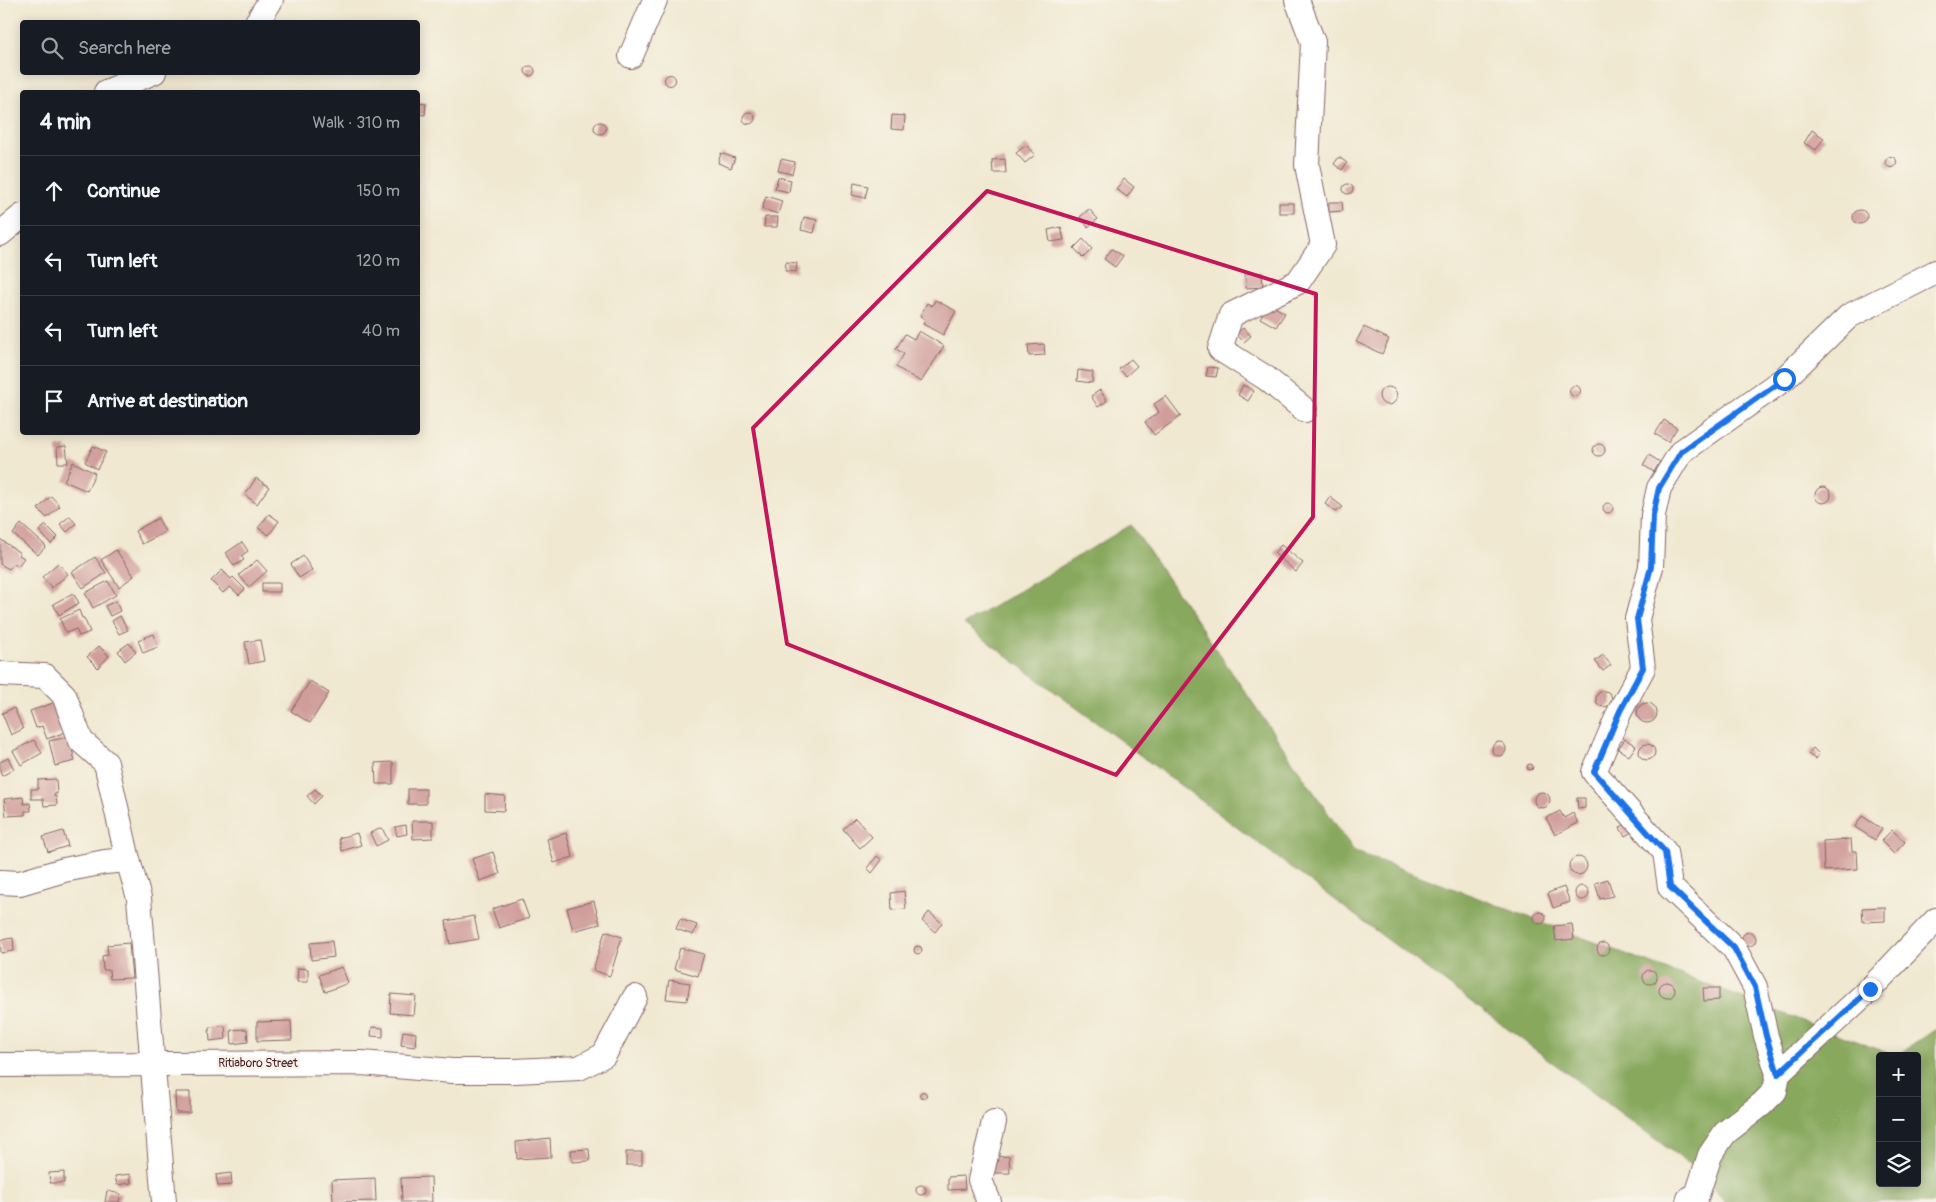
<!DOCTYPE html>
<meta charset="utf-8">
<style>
body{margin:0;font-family:Pangolin,sans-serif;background:#242831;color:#f1f3f6}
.controls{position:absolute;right:15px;bottom:15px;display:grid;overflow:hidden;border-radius:5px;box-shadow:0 2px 12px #0003}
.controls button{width:45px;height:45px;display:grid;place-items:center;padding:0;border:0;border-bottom:1px solid #363941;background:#171b24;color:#f1f3f6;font:25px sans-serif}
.stop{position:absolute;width:15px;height:15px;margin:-11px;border:4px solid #1a73e8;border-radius:50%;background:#fff}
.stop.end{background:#1a73e8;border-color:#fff;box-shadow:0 1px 5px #0008}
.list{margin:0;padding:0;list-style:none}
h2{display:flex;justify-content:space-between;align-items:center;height:65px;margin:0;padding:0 20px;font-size:21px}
h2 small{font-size:16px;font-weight:400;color:#9ea1a6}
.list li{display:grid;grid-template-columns:32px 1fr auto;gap:15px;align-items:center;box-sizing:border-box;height:70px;padding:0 20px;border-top:1px solid #363941}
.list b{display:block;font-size:19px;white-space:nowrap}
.list em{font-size:16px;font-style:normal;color:#9ea1a6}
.icon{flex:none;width:28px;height:28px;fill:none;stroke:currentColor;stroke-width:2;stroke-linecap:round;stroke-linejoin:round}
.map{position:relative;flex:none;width:1936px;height:1202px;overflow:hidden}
.search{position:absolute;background:#171b24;box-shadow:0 2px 12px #0003;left:20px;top:20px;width:400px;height:55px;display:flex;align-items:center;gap:12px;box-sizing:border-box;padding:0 18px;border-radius:5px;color:#9ea1a6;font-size:19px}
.panel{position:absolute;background:#171b24;box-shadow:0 2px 12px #0003;left:20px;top:90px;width:400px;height:345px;border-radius:5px}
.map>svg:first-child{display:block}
.forest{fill:#88a95d;stroke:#696444}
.building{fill:#d09d9b}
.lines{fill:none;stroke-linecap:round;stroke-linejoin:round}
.street-casing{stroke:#846565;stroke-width:26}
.street{stroke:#fff;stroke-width:24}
.route{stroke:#1a73e8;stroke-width:6}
.marked{fill:none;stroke:#c2185b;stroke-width:4;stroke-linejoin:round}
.labels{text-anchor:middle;stroke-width:5;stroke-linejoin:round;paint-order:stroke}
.street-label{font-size:12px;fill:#4a1f2b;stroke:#f7f3e8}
</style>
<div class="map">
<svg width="1936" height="1202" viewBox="0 0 1936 1202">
<rect width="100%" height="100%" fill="#f7f3e8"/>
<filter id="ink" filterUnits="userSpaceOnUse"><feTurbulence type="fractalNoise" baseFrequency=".02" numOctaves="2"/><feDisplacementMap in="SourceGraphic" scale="10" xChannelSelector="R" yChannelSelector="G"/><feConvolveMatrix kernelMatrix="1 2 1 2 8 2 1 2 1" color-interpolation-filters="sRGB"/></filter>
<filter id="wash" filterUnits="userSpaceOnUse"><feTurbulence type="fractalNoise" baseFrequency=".0096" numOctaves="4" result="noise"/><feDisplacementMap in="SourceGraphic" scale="20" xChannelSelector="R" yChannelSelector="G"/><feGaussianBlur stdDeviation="1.12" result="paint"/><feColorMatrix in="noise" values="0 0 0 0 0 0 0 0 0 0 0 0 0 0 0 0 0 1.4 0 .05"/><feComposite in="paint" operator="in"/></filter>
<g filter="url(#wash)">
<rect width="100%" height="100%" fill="#f0e8d0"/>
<polygon class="forest" points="1131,525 1354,851 1895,1056 1880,1056 1880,1183 1917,1183 1917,1056 1897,1056 1936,1029 1936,1202 1726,1202 1693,1167 964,624"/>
<g id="blocks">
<g class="building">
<circle cx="530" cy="71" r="5"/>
<circle cx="670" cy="80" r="5.5"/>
<polygon points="418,102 426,103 425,115 418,114"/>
<circle cx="749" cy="118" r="6"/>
<polygon points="892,115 905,116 904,130 891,129"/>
<circle cx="600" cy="128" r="6"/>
<polygon points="1812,130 1824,138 1816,150 1804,143"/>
<polygon points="1026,145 1035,155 1025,163 1016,153"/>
<polygon points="721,153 735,158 731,168 718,163"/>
<circle cx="1891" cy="162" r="5.5"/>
<polygon points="1339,157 1347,163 1342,170 1334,164"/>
<polygon points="781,159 795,162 792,174 778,171"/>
<polygon points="1005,159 1006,173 993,173 992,160"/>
<polygon points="778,177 791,180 789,192 775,189"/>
<polygon points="1124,179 1134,187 1127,197 1116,189"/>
<polygon points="854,183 868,186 865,198 852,195"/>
<circle cx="1348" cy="189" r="5"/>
<polygon points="766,196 782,201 778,214 762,209"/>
<polygon points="1329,202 1342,202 1343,211 1329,212"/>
<rect x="1279" y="203" width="15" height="10"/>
<polygon points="1089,209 1098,219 1088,227 1080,217"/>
<circle cx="1860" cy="217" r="7"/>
<polygon points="765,217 778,217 777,227 764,227"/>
<polygon points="804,217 817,220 814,233 801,230"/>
<polygon points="1061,227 1064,240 1050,242 1048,230"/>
<polygon points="1083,239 1092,249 1083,258 1074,248"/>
<polygon points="1112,249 1123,256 1115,267 1104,259"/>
<polygon points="786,262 797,263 796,272 785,271"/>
<polygon points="1262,273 1263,287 1246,288 1245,274"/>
<polygon points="935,300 956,311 943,335 923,324 925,319 920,316 927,303 932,306"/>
<polygon points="1269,304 1285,313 1276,327 1260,318"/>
<polygon points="1364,327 1389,339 1382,354 1356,342"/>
<polygon points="1243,328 1251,336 1244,342 1236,334"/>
<polygon points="919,331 944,346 921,382 896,367 904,354 896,349 905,334 914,339"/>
<polygon points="1044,344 1045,355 1029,356 1028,345"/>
<polygon points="1131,359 1137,366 1126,376 1119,369"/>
<polygon points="1208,367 1218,368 1216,377 1206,376"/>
<polygon points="1078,370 1093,372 1092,383 1077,381"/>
<polygon points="1243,385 1254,391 1248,401 1238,395"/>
<circle cx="1575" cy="391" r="5.5"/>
<circle cx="1388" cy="396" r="9"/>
<polygon points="1100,390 1107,401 1098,407 1091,396"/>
<polygon points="1166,396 1181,416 1154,435 1145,422 1159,412 1154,404"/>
<polygon points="1664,420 1677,428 1668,442 1655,434"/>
<circle cx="1599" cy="450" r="6"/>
<polygon points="66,446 68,463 58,463 57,447"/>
<polygon points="93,446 106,452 97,469 85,462"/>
<polygon points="1649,455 1660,462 1654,472 1643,465"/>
<polygon points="73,462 95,473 87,491 64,481"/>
<polygon points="256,478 269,487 257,504 245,495"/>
<circle cx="1823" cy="495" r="8"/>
<polygon points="51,496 60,506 47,518 38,509"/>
<polygon points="1330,497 1343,507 1336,512 1325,504"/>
<circle cx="1608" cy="508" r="5"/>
<polygon points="269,514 279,521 269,535 258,528"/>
<polygon points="70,516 76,524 67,532 60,524"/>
<polygon points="158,518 165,532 142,544 135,531"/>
<polygon points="21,524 46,546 38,555 13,534"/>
<polygon points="46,525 58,537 51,544 39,531"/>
<polygon points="0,539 20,553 19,555 24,558 18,566 14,563 9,569 0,564"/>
<polygon points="242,542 248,551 241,556 244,560 234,566 226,553"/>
<polygon points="1281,545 1303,563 1296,572 1274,553"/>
<polygon points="116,550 134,576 119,587 101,560"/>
<polygon points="303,556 312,570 299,578 291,564"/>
<polygon points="95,557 106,573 83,588 72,572"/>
<polygon points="257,560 267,571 249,587 239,575"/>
<polygon points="58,563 68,574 52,588 42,577"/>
<polygon points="222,570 231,579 233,577 245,589 239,595 230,587 223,593 211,581"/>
<polygon points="108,581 116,595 93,608 85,593"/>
<rect x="262" y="583" width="18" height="9"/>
<polygon points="73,593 79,603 59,615 53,604"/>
<polygon points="116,601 120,611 110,616 105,606"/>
<polygon points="79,610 82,618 84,618 90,632 79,636 76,629 66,633 60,619"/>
<polygon points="120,616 128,630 119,634 112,621"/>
<polygon points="154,634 158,647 143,653 138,640"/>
<polygon points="260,640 264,661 249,664 245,642"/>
<polygon points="129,643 136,652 125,661 118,651"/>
<polygon points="99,646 109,656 98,668 87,657"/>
<polygon points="1603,655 1611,665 1603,671 1595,661"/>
<polygon points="310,681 329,693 310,723 291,711"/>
<circle cx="1604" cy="699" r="8"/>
<polygon points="59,701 68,731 47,739 42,726 36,728 30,711"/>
<circle cx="1647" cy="713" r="10"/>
<polygon points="14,708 23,729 11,735 2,713"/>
<polygon points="69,737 75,761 55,766 49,741"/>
<polygon points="1625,739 1636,746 1629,756 1618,749"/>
<polygon points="34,740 42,753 21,765 13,751"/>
<circle cx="1499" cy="749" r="7"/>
<circle cx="1647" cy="752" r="8"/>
<polygon points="1813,748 1819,754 1815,759 1808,754"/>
<polygon points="8,758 14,769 2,776 0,772 0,762"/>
<polygon points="393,762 393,784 376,784 375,763"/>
<circle cx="1530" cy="767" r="3"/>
<polygon points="56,779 57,794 54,794 54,797 56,796 57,805 44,806 43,799 31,799 31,789 38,789 38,780"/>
<polygon points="315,789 322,796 314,804 307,796"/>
<rect x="408" y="789" width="18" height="15"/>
<circle cx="1542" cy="800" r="8"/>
<polygon points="485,794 505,796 504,811 485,810"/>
<polygon points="23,797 24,804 30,803 31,811 25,811 25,815 6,816 4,799"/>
<polygon points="1577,798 1585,798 1585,808 1578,809"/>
<polygon points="1560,811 1564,818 1573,813 1578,823 1555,835 1546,818"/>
<polygon points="1862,816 1882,829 1875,840 1855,827"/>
<polygon points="855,818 872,837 860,848 843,829"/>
<polygon points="412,821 433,821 433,838 413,839"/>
<polygon points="1626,823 1632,832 1625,836 1620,828"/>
<polygon points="406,825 407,834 397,836 395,827"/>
<polygon points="382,828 388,840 376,846 370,833"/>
<polygon points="1892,830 1905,842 1894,854 1881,841"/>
<polygon points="63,831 68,846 48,852 43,837"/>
<polygon points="357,833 361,845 342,851 339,838"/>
<polygon points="566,833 573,857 554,863 547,839"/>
<polygon points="1851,839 1852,851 1857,851 1858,869 1824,871 1823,841"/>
<polygon points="493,852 500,874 480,881 472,859"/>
<polygon points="877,856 882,860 872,873 867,868"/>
<circle cx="1578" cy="866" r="9"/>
<polygon points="1608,879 1613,896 1600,899 1595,883"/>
<circle cx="1582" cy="893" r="7"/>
<polygon points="1564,887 1570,902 1553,908 1548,893"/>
<polygon points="904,891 906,909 892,910 891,893"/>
<polygon points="522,899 529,918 499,928 492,909"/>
<polygon points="594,901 600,924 573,931 567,908"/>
<polygon points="1885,907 1885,921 1863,922 1862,908"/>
<circle cx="1540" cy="918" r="6"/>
<polygon points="929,912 942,923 935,932 922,921"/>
<polygon points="474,916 479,939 450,944 446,921"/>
<polygon points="680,919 697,925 693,935 676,929"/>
<polygon points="1572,924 1574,939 1556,941 1554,926"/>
<polygon points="605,931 622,937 610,976 593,970"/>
<circle cx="1749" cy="939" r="7"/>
<polygon points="13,938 14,951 1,953 0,940"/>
<polygon points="332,941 334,957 311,960 310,943"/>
<circle cx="1603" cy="949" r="6"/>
<polygon points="129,943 132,978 110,979 109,970 103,970 102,956 108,955 107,945"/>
<circle cx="918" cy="950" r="4"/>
<polygon points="680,948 704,954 698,976 674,969"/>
<polygon points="342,967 348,983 325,992 319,975"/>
<polygon points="298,968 308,969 308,982 297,982"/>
<circle cx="1650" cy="977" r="7"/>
<polygon points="669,980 690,983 687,1001 666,999"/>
<circle cx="1667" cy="990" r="8"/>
<polygon points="1703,988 1719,988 1719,1000 1704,1001"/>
<polygon points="391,994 416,996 414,1015 390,1013"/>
<polygon points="291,1021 292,1040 257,1041 257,1022"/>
<polygon points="225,1026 226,1039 210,1041 209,1027"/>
<polygon points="372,1027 383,1028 383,1037 371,1036"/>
<polygon points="247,1029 248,1042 232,1044 231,1030"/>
<polygon points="403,1031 416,1033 415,1047 401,1045"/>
<circle cx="923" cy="1095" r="3.5"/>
<polygon points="175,1092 190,1092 190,1113 176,1113"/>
<polygon points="550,1138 551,1157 517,1159 516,1142"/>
<polygon points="589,1149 590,1161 572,1162 571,1150"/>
<rect x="626" y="1152" width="16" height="13"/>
<polygon points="1009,1156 1010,1173 992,1173 991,1157"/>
<polygon points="64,1172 64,1183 50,1183 49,1173"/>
<polygon points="231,1173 232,1185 218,1186 216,1175"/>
<polygon points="130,1174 131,1183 117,1185 115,1176"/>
<polygon points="964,1176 965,1189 948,1190 948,1177"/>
<polygon points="431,1177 432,1202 402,1202 401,1178"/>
<polygon points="375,1178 376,1201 333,1202 332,1180"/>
<circle cx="921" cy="1190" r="5"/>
<polygon points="107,1191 121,1194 119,1202 105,1202"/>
</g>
</g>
</g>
<g filter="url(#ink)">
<use href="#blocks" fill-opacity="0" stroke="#846565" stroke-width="1"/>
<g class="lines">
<g class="street-casing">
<g id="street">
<polyline points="1297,0 1313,42 1307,165 1323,245 1298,282 1231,315 1220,349 1266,378 1305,410"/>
<polyline points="257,22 271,0"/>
<polyline points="631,56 655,0"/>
<polyline points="106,92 154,72"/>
<polyline points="0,234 22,216"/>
<polyline points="0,674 45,676 64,695 81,741 106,763 128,860 139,898 164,1202"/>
<polyline points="0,882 20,883 64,870 105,862 128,860"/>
<polyline points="0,1065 362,1063 452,1071 515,1071 579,1068 604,1055 635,997"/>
<polyline points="1778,1074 1870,989 1936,920"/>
<polyline points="989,1202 980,1180 994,1122"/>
<polyline points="1688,1202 1689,1199 1697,1195 1710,1155 1725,1133 1762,1104 1775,1091 1778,1074 1766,1036 1755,987 1734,948 1670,887 1665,852 1594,772 1620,711 1643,668 1637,619 1651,567 1653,515 1659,488 1681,452 1784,379 1849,316 1936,272"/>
</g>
</g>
<use href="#street" class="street"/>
</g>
</g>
<g class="lines" filter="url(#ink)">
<polyline class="route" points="1784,379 1681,452 1659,488 1653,515 1651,567 1637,619 1643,668 1620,711 1594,772 1665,852 1670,887 1734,948 1755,987 1766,1036 1778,1074 1870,989"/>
</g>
<path class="marked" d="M 987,191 L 1316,294 L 1313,517 L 1116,775 L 787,644 L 753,428 Z"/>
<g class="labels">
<g class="street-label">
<text x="258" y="1067">Ritiaboro Street</text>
</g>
</g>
</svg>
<div class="controls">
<button>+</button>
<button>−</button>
<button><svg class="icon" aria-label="layers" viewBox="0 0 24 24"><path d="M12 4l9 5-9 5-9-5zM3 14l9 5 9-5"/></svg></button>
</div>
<div class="stop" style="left:1784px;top:379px"></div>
<div class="stop end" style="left:1870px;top:989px"></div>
<div class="search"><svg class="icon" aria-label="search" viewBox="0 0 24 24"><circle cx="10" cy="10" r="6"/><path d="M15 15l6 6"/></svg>Search here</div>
<section class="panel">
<h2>4 min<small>Walk · 310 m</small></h2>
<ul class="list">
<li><svg class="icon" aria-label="ahead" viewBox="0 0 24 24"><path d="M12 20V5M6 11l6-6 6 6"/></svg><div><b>Continue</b></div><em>150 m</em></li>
<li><svg class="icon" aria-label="left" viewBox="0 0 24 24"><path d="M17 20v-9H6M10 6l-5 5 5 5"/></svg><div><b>Turn left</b></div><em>120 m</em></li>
<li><svg class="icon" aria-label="left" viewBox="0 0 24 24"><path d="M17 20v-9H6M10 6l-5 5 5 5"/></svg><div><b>Turn left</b></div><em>40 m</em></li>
<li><svg class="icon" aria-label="arrive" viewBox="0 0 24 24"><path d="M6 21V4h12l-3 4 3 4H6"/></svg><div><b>Arrive at destination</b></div></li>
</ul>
</section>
</div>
